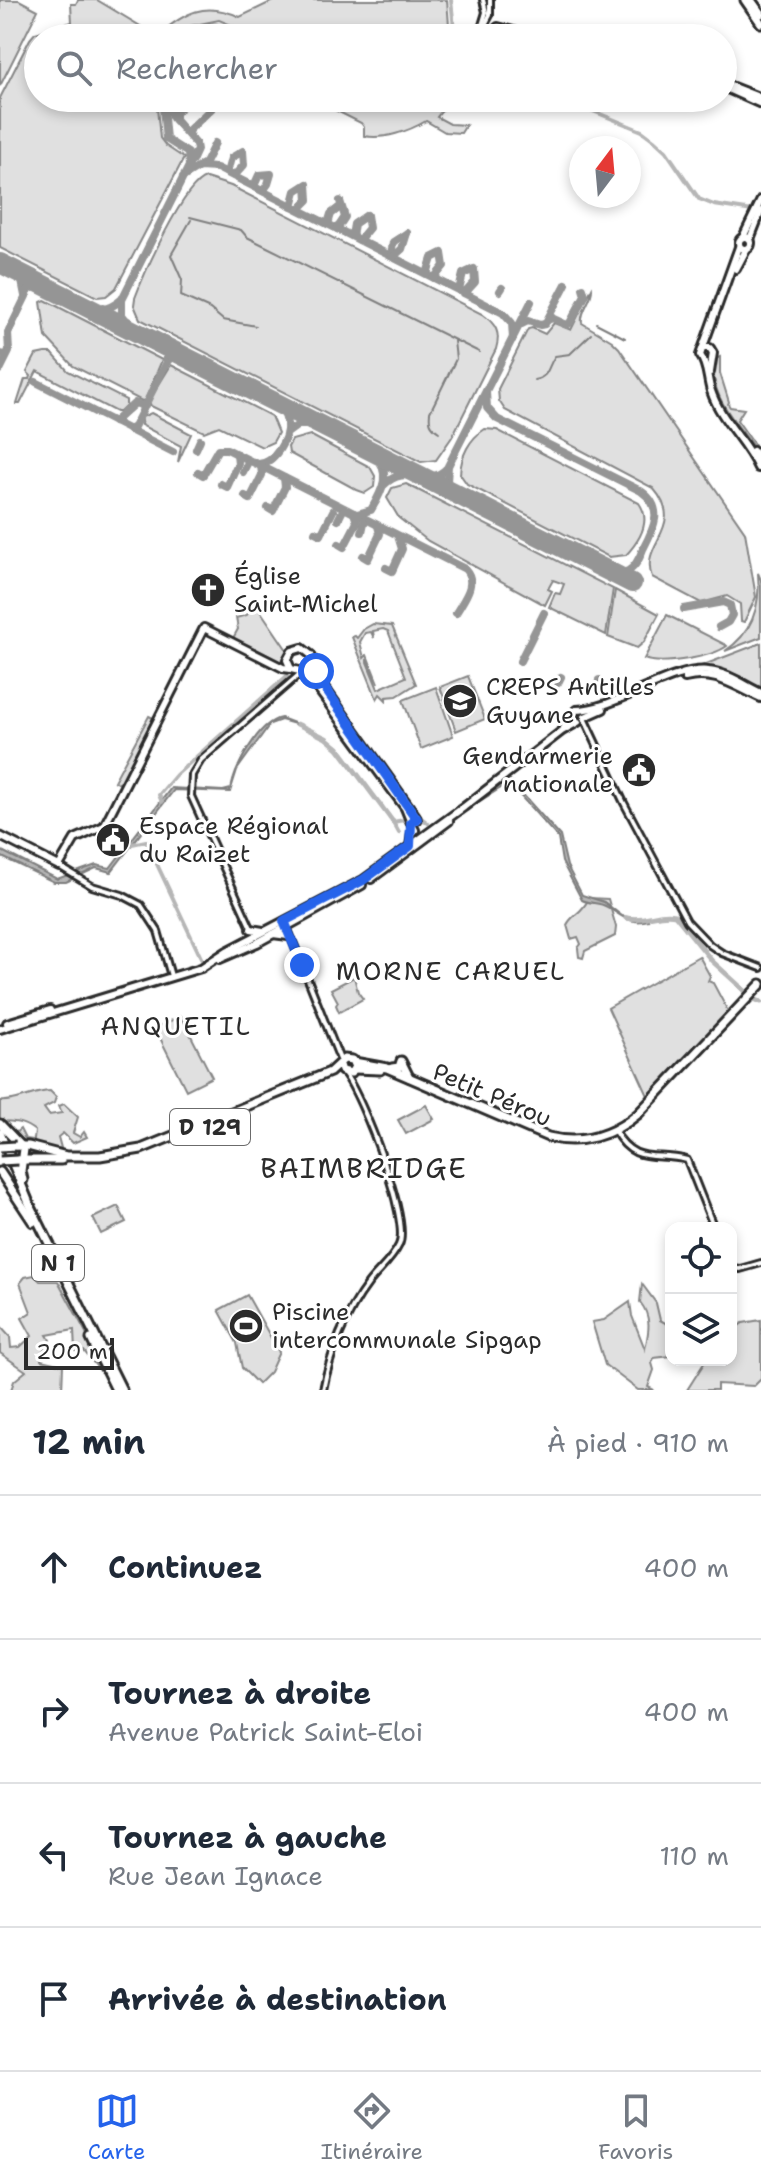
<!DOCTYPE html>
<html lang="fr">
<meta charset="utf-8">
<style>
body{margin:0;font-family:"Shantell Sans",sans-serif;background:#f2f2f3;color:#1f2937}
.controls{position:absolute;right:24px;bottom:24px;display:grid;overflow:hidden;border-radius:16px;box-shadow:0 4px 12px #0003}
.controls button{width:72px;height:72px;display:grid;place-items:center;padding:0;border:0;border-bottom:2px solid #e0e1e3;background:#fff;color:#1f2937;font:40px sans-serif}
.compass{position:absolute;left:569px;top:136px;width:72px;height:72px;border-radius:50%;background:#fff;box-shadow:0 4px 12px #0003;rotate:16deg}
.scale{position:absolute;left:24px;bottom:20px;width:90px;box-sizing:border-box;padding-left:8px;border:4px solid #2b2b2b;border-top:0;font-size:22px;line-height:28px;white-space:nowrap;color:#2b2b2b;-webkit-text-stroke:6px #fff;paint-order:stroke}
.stop{position:absolute;width:24px;height:24px;margin:-18px;border:6px solid #2563eb;border-radius:50%;background:#fff}
.stop.end{background:#2563eb;border-color:#fff;box-shadow:0 2px 8px #0008}
.list{margin:0;padding:0;list-style:none}
h2{display:flex;justify-content:space-between;align-items:center;height:104px;margin:0;padding:0 32px;font-size:34px}
h2 small{font-size:26px;font-weight:400;color:#747a83}
.list li{display:grid;grid-template-columns:52px 1fr auto;gap:24px;align-items:center;box-sizing:border-box;height:144px;padding:0 32px;border-top:2px solid #e0e1e3}
.list b{display:block;font-size:30px;white-space:nowrap}
.list p{margin:0;font-size:26px;white-space:nowrap;color:#747a83}
.list em{font-size:26px;font-style:normal;color:#747a83}
.icon{flex:none;width:44px;height:44px;fill:none;stroke:currentColor;stroke-width:2;stroke-linecap:round;stroke-linejoin:round}
.map{position:relative;flex:none;width:761px;height:1390px;overflow:hidden}
.search{position:absolute;background:#fff;box-shadow:0 4px 12px #0003;left:24px;right:24px;top:24px;height:88px;display:flex;align-items:center;gap:20px;box-sizing:border-box;padding:0 28px;border-radius:44px;color:#747a83;font-size:30px}
.sheet{height:680px;background:#fff}
nav{display:flex;justify-content:space-around;align-items:center;box-sizing:border-box;height:112px;border-top:2px solid #e0e1e3;background:#fff;font-size:22px;color:#747a83}
nav a{display:grid;justify-items:center;gap:4px}
nav .on{color:#2563eb}
.map>svg:first-child{display:block}
.green{fill:#e0e0e0;stroke:#868686;stroke-width:2;fill-rule:evenodd}
.water{fill:#b6b6b6;stroke:#7e7e7e;stroke-width:2}
.lines{fill:none;stroke-linecap:round;stroke-linejoin:round}
.stream{stroke:#7e7e7e;stroke-width:2}
.canal{stroke:#b6b6b6;stroke-width:4}
.river{stroke:#b6b6b6;stroke-width:5}
.taxiway{stroke:#959595;stroke-width:8}
.runway{stroke:#959595;stroke-width:20}
.minor-casing{stroke:#2b2b2b;stroke-width:10}
.major-casing{stroke:#2b2b2b;stroke-width:12}
.highway-casing{stroke:#2b2b2b;stroke-width:13}
.minor{stroke:#fff;stroke-width:4}
.major{stroke:#fff;stroke-width:6}
.highway{stroke:#fff;stroke-width:7}
.highway-bridge-casing{stroke:#2b2b2b;stroke-width:13;stroke-linecap:butt}
.highway-bridge{stroke:#fff;stroke-width:7}
.route{stroke:#2563eb;stroke-width:10}
.labels{text-anchor:middle;stroke-width:6;stroke-linejoin:round;paint-order:stroke}
.shield{fill:#fff;stroke:#6b6b6b;stroke-width:2}
.shield-label{font-size:22px;font-weight:bold;fill:#2b2b2b}
.poi-label{font-size:24px;fill:#2b2b2b;stroke:#fff;text-anchor:start}
.street-label{font-size:24px;fill:#2b2b2b;stroke:#fff}
.neighbourhood-label{font-size:26px;letter-spacing:2px;fill:#2b2b2b;stroke:#fff}
.quarter-label{font-size:28px;letter-spacing:2px;fill:#2b2b2b;stroke:#fff}
</style>
<div class="map">
<svg width="761" height="1390" viewBox="0 0 761 1390">
<rect width="100%" height="100%" fill="#fff"/>
<filter id="ink" filterUnits="userSpaceOnUse"><feTurbulence type="fractalNoise" baseFrequency=".0125" numOctaves="2"/><feDisplacementMap in="SourceGraphic" scale="16" xChannelSelector="R" yChannelSelector="G"/><feConvolveMatrix kernelMatrix="1 2 1 2 8 2 1 2 1" color-interpolation-filters="sRGB"/></filter>
<g filter="url(#ink)">
<g class="green">
<polygon points="0,0 19,0 38,10 0,86"/>
<path d="M 78,0 L 97,0 L 157,36 C 185,12 205,1 240,17 L 275,0 L 447,0 L 450,38 L 263,38 L 219,20 L 190,26 L 175,38 L 38,38 L 38,98 L 156,98 L 160,138 L 166,146 L 184,158 L 116,288 L 106,296 L 97,297 L 0,248 L 0,98 L 30,39 L 35,33 L 72,22 L 71,4 L 76,4 Z"/>
<path d="M 311,98 L 428,98 L 426,105 L 434,109 L 448,98 L 452,98 L 437,117 L 450,124 L 466,125 L 461,133 L 445,132 L 426,121 C 409,131 384,140 364,136 L 364,127 L 361,123 Z"/>
<path d="M 206,178 L 231,186 L 482,314 C 496,324 501,333 496,349 L 452,437 L 436,460 L 421,462 L 140,319 L 134,305 L 135,298 C 144,274 184,183 206,178 Z"/>
<path d="M 592,288 C 593,300 580,310 582,323 L 612,341 L 619,348 L 745,532 L 756,597 L 744,622 L 741,621 L 740,604 L 727,596 L 701,603 L 652,577 C 639,542 688,528 653,488 L 505,410 L 499,401 L 498,389 L 528,329 L 532,328 L 545,334 L 554,323 L 571,330 Z"/>
<polygon points="45,300 162,360 145,400 142,401 73,366 46,337 41,302"/>
<polygon points="45,353 52,353 68,371 126,400 126,406 120,412 116,412 37,371 20,404 17,404 25,379 30,379 31,376 27,372 36,355"/>
<path d="M 720,357 L 720,373 L 729,402 L 728,404 L 730,407 L 744,409 L 737,420 L 761,454 L 761,459 C 743,427 706,399 715,359 Z"/>
<polygon points="171,365 271,416 278,433 273,442 262,447 219,426 204,432 151,406 149,401"/>
<polygon points="151,413 191,434 178,462 181,446 141,425 142,417"/>
<path d="M 485,429 L 497,430 L 639,503 C 652,521 639,541 626,555 L 609,557 L 467,484 L 460,474 C 461,456 469,439 485,429 Z"/>
<polygon points="310,435 370,467 375,476 374,487 365,493 357,490 289,453 288,447 292,440"/>
<polygon points="406,484 613,589 606,635 549,607 555,593 560,594 564,584 553,580 548,589 552,591 545,605 428,541 399,518 387,498 392,488"/>
<path d="M 758,573 L 761,580 L 761,637 L 725,651 C 753,633 761,605 758,573 Z"/>
<polygon points="615,590 659,614 644,642 637,648 608,637"/>
<polygon points="253,600 287,650 281,661 276,661 232,640 238,629 236,618 247,615"/>
<path d="M 667,615 L 726,645 L 727,646 C 712,657 662,666 644,659 Z"/>
<path d="M 373,624 L 392,626 L 416,684 L 397,696 L 386,697 L 386,700 L 380,694 L 377,699 L 352,637 L 355,636 L 357,638 L 364,629 ZM 383,629 L 388,631 L 406,677 L 378,689 L 367,662 L 367,659 L 378,683 L 367,655 L 364,658 L 360,642 L 365,633 L 371,632 L 374,638 L 373,631 Z"/>
<polygon points="761,643 761,690 716,669 701,666"/>
<polygon points="468,676 485,719 456,731 440,687"/>
<polygon points="436,687 453,736 421,749 403,700"/>
<polygon points="149,716 155,719 122,785 114,781"/>
<path d="M 589,898 L 608,899 L 616,927 L 615,936 L 585,951 L 583,958 L 579,957 L 578,948 L 581,944 L 578,937 L 571,939 L 567,925 C 572,914 582,914 589,898 Z"/>
<polygon points="699,956 710,976 708,981 713,983 729,1013 649,1098 608,1008"/>
<polygon points="354,977 358,992 363,999 339,1012 336,1005 338,1002 331,989"/>
<polygon points="181,1016 212,1077 186,1090 155,1028"/>
<path d="M 50,1091 L 56,1097 L 54,1103 L 44,1108 L 49,1115 L 62,1113 L 59,1106 L 64,1104 L 78,1117 L 73,1133 L 80,1137 L 84,1132 L 87,1137 L 73,1143 L 63,1133 L 58,1137 L 61,1148 C 43,1151 25,1148 14,1134 L 20,1129 L 25,1139 L 34,1140 L 35,1131 C 22,1121 15,1122 0,1121 L 0,1101 C 14,1103 32,1092 50,1091 Z"/>
<polygon points="426,1105 434,1119 406,1134 398,1120"/>
<polygon points="118,1206 126,1222 101,1234 93,1218"/>
<polygon points="34,1275 40,1281 58,1281 96,1351 101,1372 84,1351 75,1351 74,1330 47,1335 50,1340 41,1354 41,1360 63,1365 62,1390 11,1390 14,1381 26,1371 0,1353 0,1326 10,1337 11,1348 20,1347 32,1336 22,1318 31,1312 20,1283 25,1277"/>
<path d="M 642,1284 L 656,1303 L 660,1320 L 671,1326 L 671,1356 L 654,1358 L 652,1363 L 654,1370 L 648,1387 L 654,1390 L 638,1390 L 605,1365 L 592,1322 L 604,1320 L 630,1302 L 632,1316 L 645,1349 C 649,1331 652,1317 640,1302 Z"/>
<polygon points="247,1295 279,1352 270,1372 258,1384 242,1368 237,1343 219,1310"/>
<polygon points="761,1320 761,1379 754,1386 717,1384 717,1390 687,1390 706,1360 731,1360 731,1331 743,1323"/>
</g>
<g class="water">
<path d="M 281,718 L 302,726 L 281,720 L 270,724 L 237,770 L 230,792 L 174,790 L 111,872 L 96,868 L 66,882 L 54,882 L 0,856 L 0,850 L 57,879 L 96,865 L 110,868 L 171,788 L 223,791 L 231,789 C 235,768 258,722 281,718 Z"/>
<path d="M 509,779 L 560,836 L 567,866 L 582,895 L 604,902 L 622,916 L 649,920 C 629,925 623,916 607,907 C 600,902 590,904 582,900 L 562,862 L 558,838 L 509,783 L 480,801 Z"/>
</g>
<g class="lines">
<g class="stream">
<polyline points="190,217 241,230 247,237 479,352"/>
<polyline points="191,220 171,255 182,280 181,296 210,309 223,320 256,326"/>
<polyline points="596,323 625,338"/>
<path d="M 534,380 C 550,377 547,367 555,356 L 570,354 L 591,334"/>
<path d="M 439,432 C 430,426 429,422 430,412 L 456,359 L 454,341"/>
<polyline points="505,770 520,760"/>
<polyline points="492,781 504,772"/>
</g>
<g class="canal">
<polyline points="451,0 455,38"/>
<polyline points="561,98 642,131 654,140 666,151 699,199 714,205 753,211"/>
<polyline points="162,802 159,795 176,775 287,676"/>
<polyline points="399,833 393,822 420,817 428,823"/>
<polyline points="132,844 146,841 204,964"/>
</g>
<g class="river">
<polyline points="297,724 326,738 338,748 393,822"/>
<path d="M 626,918 C 646,922 658,911 675,915 L 712,961 L 754,999 L 761,1002"/>
</g>
<g class="taxiway">
<path d="M 183,38 C 204,19 229,27 251,38"/>
<polyline points="164,99 173,118 196,144 197,150 192,161"/>
<polyline points="175,120 175,113 191,98"/>
<polyline points="189,135 190,129 212,108"/>
<polyline points="200,166 205,163 215,143"/>
<polyline points="227,173 231,158 243,151 244,165 234,176"/>
<polyline points="183,177 199,167 217,168 503,313 512,323 513,339"/>
<polyline points="254,186 259,175 271,174 268,184 263,191"/>
<polyline points="292,206 296,191 307,184 308,200 299,209"/>
<polyline points="328,224 331,214 340,207"/>
<polyline points="337,229 345,217 340,201"/>
<polyline points="352,236 354,224 367,215 369,228 359,240"/>
<polyline points="391,256 393,242 407,233"/>
<polyline points="393,257 402,249 407,233"/>
<polyline points="10,268 22,281 25,296"/>
<polyline points="427,274 432,258 442,253 444,266 434,278"/>
<polyline points="459,290 463,274 474,269 475,282 465,293"/>
<polyline points="500,291 502,288"/>
<polyline points="122,300 122,315 135,331"/>
<path d="M 90,308 C 103,311 112,308 122,299 L 189,166 L 188,153 L 166,139 L 162,98"/>
<polyline points="548,320 552,318 567,325 570,323 585,295 583,288"/>
<polyline points="520,325 528,321 540,325 545,324 566,284"/>
<polyline points="161,345 167,353 167,361"/>
<polyline points="0,354 5,355 9,352 8,333 29,290 37,285 51,288"/>
<polyline points="0,370 8,354"/>
<polyline points="36,382 173,452"/>
<path d="M 486,392 L 487,408 L 497,419 L 641,491 C 665,508 654,528 643,549 C 640,557 636,567 628,571 C 622,574 615,573 608,571"/>
<polyline points="114,422 135,403 141,405 143,409"/>
<polyline points="129,430 134,427 168,360 176,356 187,358"/>
<polyline points="287,433 298,425 318,425"/>
<polyline points="196,449 200,440"/>
<path d="M 258,464 C 274,464 289,439 287,423 C 286,413 279,406 272,401"/>
<path d="M 198,472 L 203,475 L 218,449 L 227,449 L 465,569 C 478,583 464,599 456,613"/>
<polyline points="243,472 247,464"/>
<polyline points="221,484 227,487 238,463 237,454"/>
<path d="M 384,485 C 407,462 427,489 447,468"/>
<polyline points="457,494 447,482 448,466 531,302"/>
<polyline points="245,496 250,499 262,475 261,465"/>
<polyline points="268,508 273,511 285,487 284,478"/>
<path d="M 357,514 L 371,510 C 383,490 392,473 374,453"/>
<polyline points="338,520 342,512"/>
<polyline points="315,532 321,535 333,511"/>
<polyline points="362,532 364,523"/>
<polyline points="339,544 344,547 357,522 354,513"/>
<polyline points="363,556 368,559 380,534 378,526"/>
<polyline points="386,568 392,571 402,549 398,536"/>
<polyline points="684,609 723,602 730,605 732,615 728,622 719,627"/>
<polyline points="520,661 544,613"/>
<polyline points="599,680 601,687"/>
<polyline points="558,683 561,677"/>
</g>
<polyline class="runway" points="0,263 632,583"/>
<g class="minor-casing">
<g id="minor">
<polyline points="480,32 486,12 483,0"/>
<polyline points="480,34 490,15 490,0"/>
<polyline points="584,718 624,803 687,921 710,945 722,953 761,968"/>
<polyline points="59,866 92,886 122,895 141,905 158,931 171,976"/>
<polyline points="287,927 341,1062"/>
<polyline points="252,930 191,796 192,775 201,760 301,673"/>
<path d="M 614,1130 C 635,1167 656,1151 687,1160 L 714,1228"/>
<polyline points="731,1268 740,1269 761,1263"/>
<path d="M 323,1390 C 330,1353 346,1313 368,1284 C 378,1271 392,1260 399,1245 C 411,1221 362,1096 344,1073"/>
</g>
</g>
<g class="major-casing">
<g id="major">
<polyline points="521,38 499,34 496,29 498,27 541,38"/>
<polyline points="723,83 761,98"/>
<polyline points="723,87 761,104"/>
<circle cx="745" cy="243" r="6"/>
<polyline points="743,237 761,200"/>
<polyline points="750,239 761,211"/>
<path d="M 739,247 L 700,355 C 708,365 707,379 711,391 C 721,421 746,441 758,468"/>
<polyline points="736,269 746,250"/>
<polyline points="704,348 710,348 713,353 710,372"/>
<polyline points="753,451 761,462"/>
<path d="M 685,678 C 715,670 734,686 761,698"/>
<polyline points="585,717 603,709"/>
<path d="M 564,728 L 576,710 C 616,710 672,666 709,671 C 728,673 744,685 761,693"/>
<polyline points="411,823 405,808 309,677 304,672 291,669 287,660 292,651 302,648 311,655 320,681 416,816 417,820 411,823 415,830"/>
<polyline points="0,836 59,866 75,839 104,826 204,628 283,668 291,669"/>
<polyline points="410,846 412,834"/>
<polyline points="371,879 449,821"/>
<polyline points="251,929 263,931"/>
<polyline points="273,934 288,936"/>
<polyline points="220,959 257,943 362,885"/>
<polyline points="7,1023 50,1010"/>
<polyline points="0,1029 201,968 227,951 363,880 464,807 562,731 578,722"/>
</g>
</g>
<g class="highway-casing">
<g id="highway">
<polyline points="745,0 761,23"/>
<polyline points="751,0 761,14"/>
<path d="M 354,1062 L 387,1068 L 548,1137 C 581,1145 612,1136 638,1114 L 761,984"/>
<polyline points="392,1068 399,1067 401,1061 409,1077"/>
<polyline points="354,1069 380,1070"/>
<polyline points="0,1124 24,1149 21,1171 23,1180"/>
<polyline points="0,1133 29,1203 122,1390"/>
<polyline points="16,1146 28,1146 66,1156 100,1156 141,1149 330,1072 344,1059 352,1060 355,1067 351,1073 342,1071 340,1065"/>
<polyline points="18,1160 61,1160"/>
<polyline points="0,1172 33,1222"/>
<polyline points="91,1339 116,1390"/>
</g>
</g>
<use href="#minor" class="minor"/>
<use href="#major" class="major"/>
<use href="#highway" class="highway"/>
<g class="highway-bridge-casing">
<g id="highway-bridge">
<polyline points="0,1147 16,1146"/>
<polyline points="0,1161 18,1160"/>
</g>
</g>
<use href="#highway-bridge" class="highway-bridge"/>
</g>
</g>
<g class="lines" filter="url(#ink)">
<polyline class="route" points="302,965 284,921 363,880 410,846 411,823 417,819 320,681 316,671"/>
</g>
<defs>
<g id="church-disc" transform="scale(1.8)"><circle r="9.5" fill="#2b2b2b" stroke="#fff"/><path d="M-1.2-6h2.4v3.5h3.3v2.4h-3.3V6h-2.4V-.1h-3.3v-2.4h3.3Z" fill="#fff"/></g>
<g id="university-disc" transform="scale(1.8)"><circle r="9.5" fill="#2b2b2b" stroke="#fff"/><path d="M0-5L7-2L0 1L-7-2ZM-4 1L0 2.5L4 1V4Q0 6-4 4Z" fill="#fff"/></g>
<g id="civic-disc" transform="scale(1.8)"><circle r="9.5" fill="#2b2b2b" stroke="#fff"/><path d="M-.6-6.5H3V-4.5H.6V-3L4-1V1h2V6H-6V1h2V-1L-.6-3ZM-1.2 2.5V6h2.4V2.5Z" fill="#fff"/></g>
<g id="stadium-disc" transform="scale(1.8)"><circle r="9.5" fill="#2b2b2b" stroke="#fff"/><path d="M0-5a6.5 5 0 1 0 0 10a6.5 5 0 1 0 0-10ZM-3.5-1.8h7v3.6h-7Z" fill="#fff"/></g>
</defs>
<g fill-rule="evenodd">
<use href="#church-disc" x="208" y="590"/>
<use href="#university-disc" x="460" y="701"/>
<use href="#civic-disc" x="639" y="770"/>
<use href="#civic-disc" x="113" y="840"/>
<use href="#stadium-disc" x="246" y="1326"/>
</g>
<g class="labels">
<g class="shield">
<rect x="170" y="1109" width="80" height="36" rx="6"/>
<rect x="32" y="1245" width="52" height="36" rx="6"/>
</g>
<g class="shield-label">
<text x="210" y="1135">D 129</text>
<text x="58" y="1271">N 1</text>
</g>
<g class="poi-label">
<text x="234" y="584">Église<tspan x="234" dy="28">Saint-Michel</tspan></text>
<text x="486" y="695">CREPS Antilles<tspan x="486" dy="28">Guyane</tspan></text>
<text x="613" y="764" text-anchor="end">Gendarmerie<tspan x="613" dy="28">nationale</tspan></text>
<text x="139" y="834">Espace Régional<tspan x="139" dy="28">du Raizet</tspan></text>
<text x="272" y="1320">Piscine<tspan x="272" dy="28">intercommunale Sipgap</tspan></text>
</g>
<g class="street-label">
<text transform="translate(492 1095) rotate(23)" y="8">Petit Pérou</text>
</g>
<g class="neighbourhood-label">
<text x="451" y="980">MORNE CARUEL</text>
<text x="176" y="1035">ANQUETIL</text>
</g>
<g class="quarter-label">
<text x="364" y="1178">BAIMBRIDGE</text>
</g>
</g>
</svg>
<div class="controls">
<button><svg class="icon" aria-label="locate" viewBox="0 0 24 24"><circle cx="12" cy="12" r="6"/><path d="M12 2v4M12 18v4M2 12h4M18 12h4"/></svg></button>
<button><svg class="icon" aria-label="layers" viewBox="0 0 24 24"><path d="M12 4l9 5-9 5-9-5zM3 14l9 5 9-5"/></svg></button>
</div>
<svg class="compass" viewBox="-18 -18 36 36"><path d="M0-13l5 13h-10z" fill="#e53935"/><path d="M0 13l5-13h-10z" fill="#747a83"/></svg>
<div class="scale">200 m</div>
<div class="stop" style="left:316px;top:671px"></div>
<div class="stop end" style="left:302px;top:965px"></div>
<div class="search"><svg class="icon" aria-label="search" viewBox="0 0 24 24"><circle cx="10" cy="10" r="6"/><path d="M15 15l6 6"/></svg>Rechercher</div>
</div>
<section class="sheet">
<h2>12 min<small>À pied · 910 m</small></h2>
<ul class="list">
<li><svg class="icon" aria-label="ahead" viewBox="0 0 24 24"><path d="M12 20V5M6 11l6-6 6 6"/></svg><div><b>Continuez</b></div><em>400 m</em></li>
<li><svg class="icon" aria-label="right" viewBox="0 0 24 24"><path d="M7 20v-9h11M14 6l5 5-5 5"/></svg><div><b>Tournez à droite</b><p>Avenue Patrick Saint-Eloi</p></div><em>400 m</em></li>
<li><svg class="icon" aria-label="left" viewBox="0 0 24 24"><path d="M17 20v-9H6M10 6l-5 5 5 5"/></svg><div><b>Tournez à gauche</b><p>Rue Jean Ignace</p></div><em>110 m</em></li>
<li><svg class="icon" aria-label="arrive" viewBox="0 0 24 24"><path d="M6 21V4h12l-3 4 3 4H6"/></svg><div><b>Arrivée à destination</b></div></li>
</ul>
</section>
<nav>
<a class="on"><svg class="icon" aria-label="map" viewBox="0 0 24 24"><path d="M3 6l6-2 6 2 6-2v14l-6 2-6-2-6 2zM9 4v14M15 6v14"/></svg>Carte</a>
<a><svg class="icon" aria-label="directions" viewBox="0 0 24 24"><path d="M12 3l9 9-9 9-9-9zM9 14v-3h6M13 9l2 2-2 2"/></svg>Itinéraire</a>
<a><svg class="icon" aria-label="saved" viewBox="0 0 24 24"><path d="M7 4h10v16l-5-4-5 4z"/></svg>Favoris</a>
</nav>
